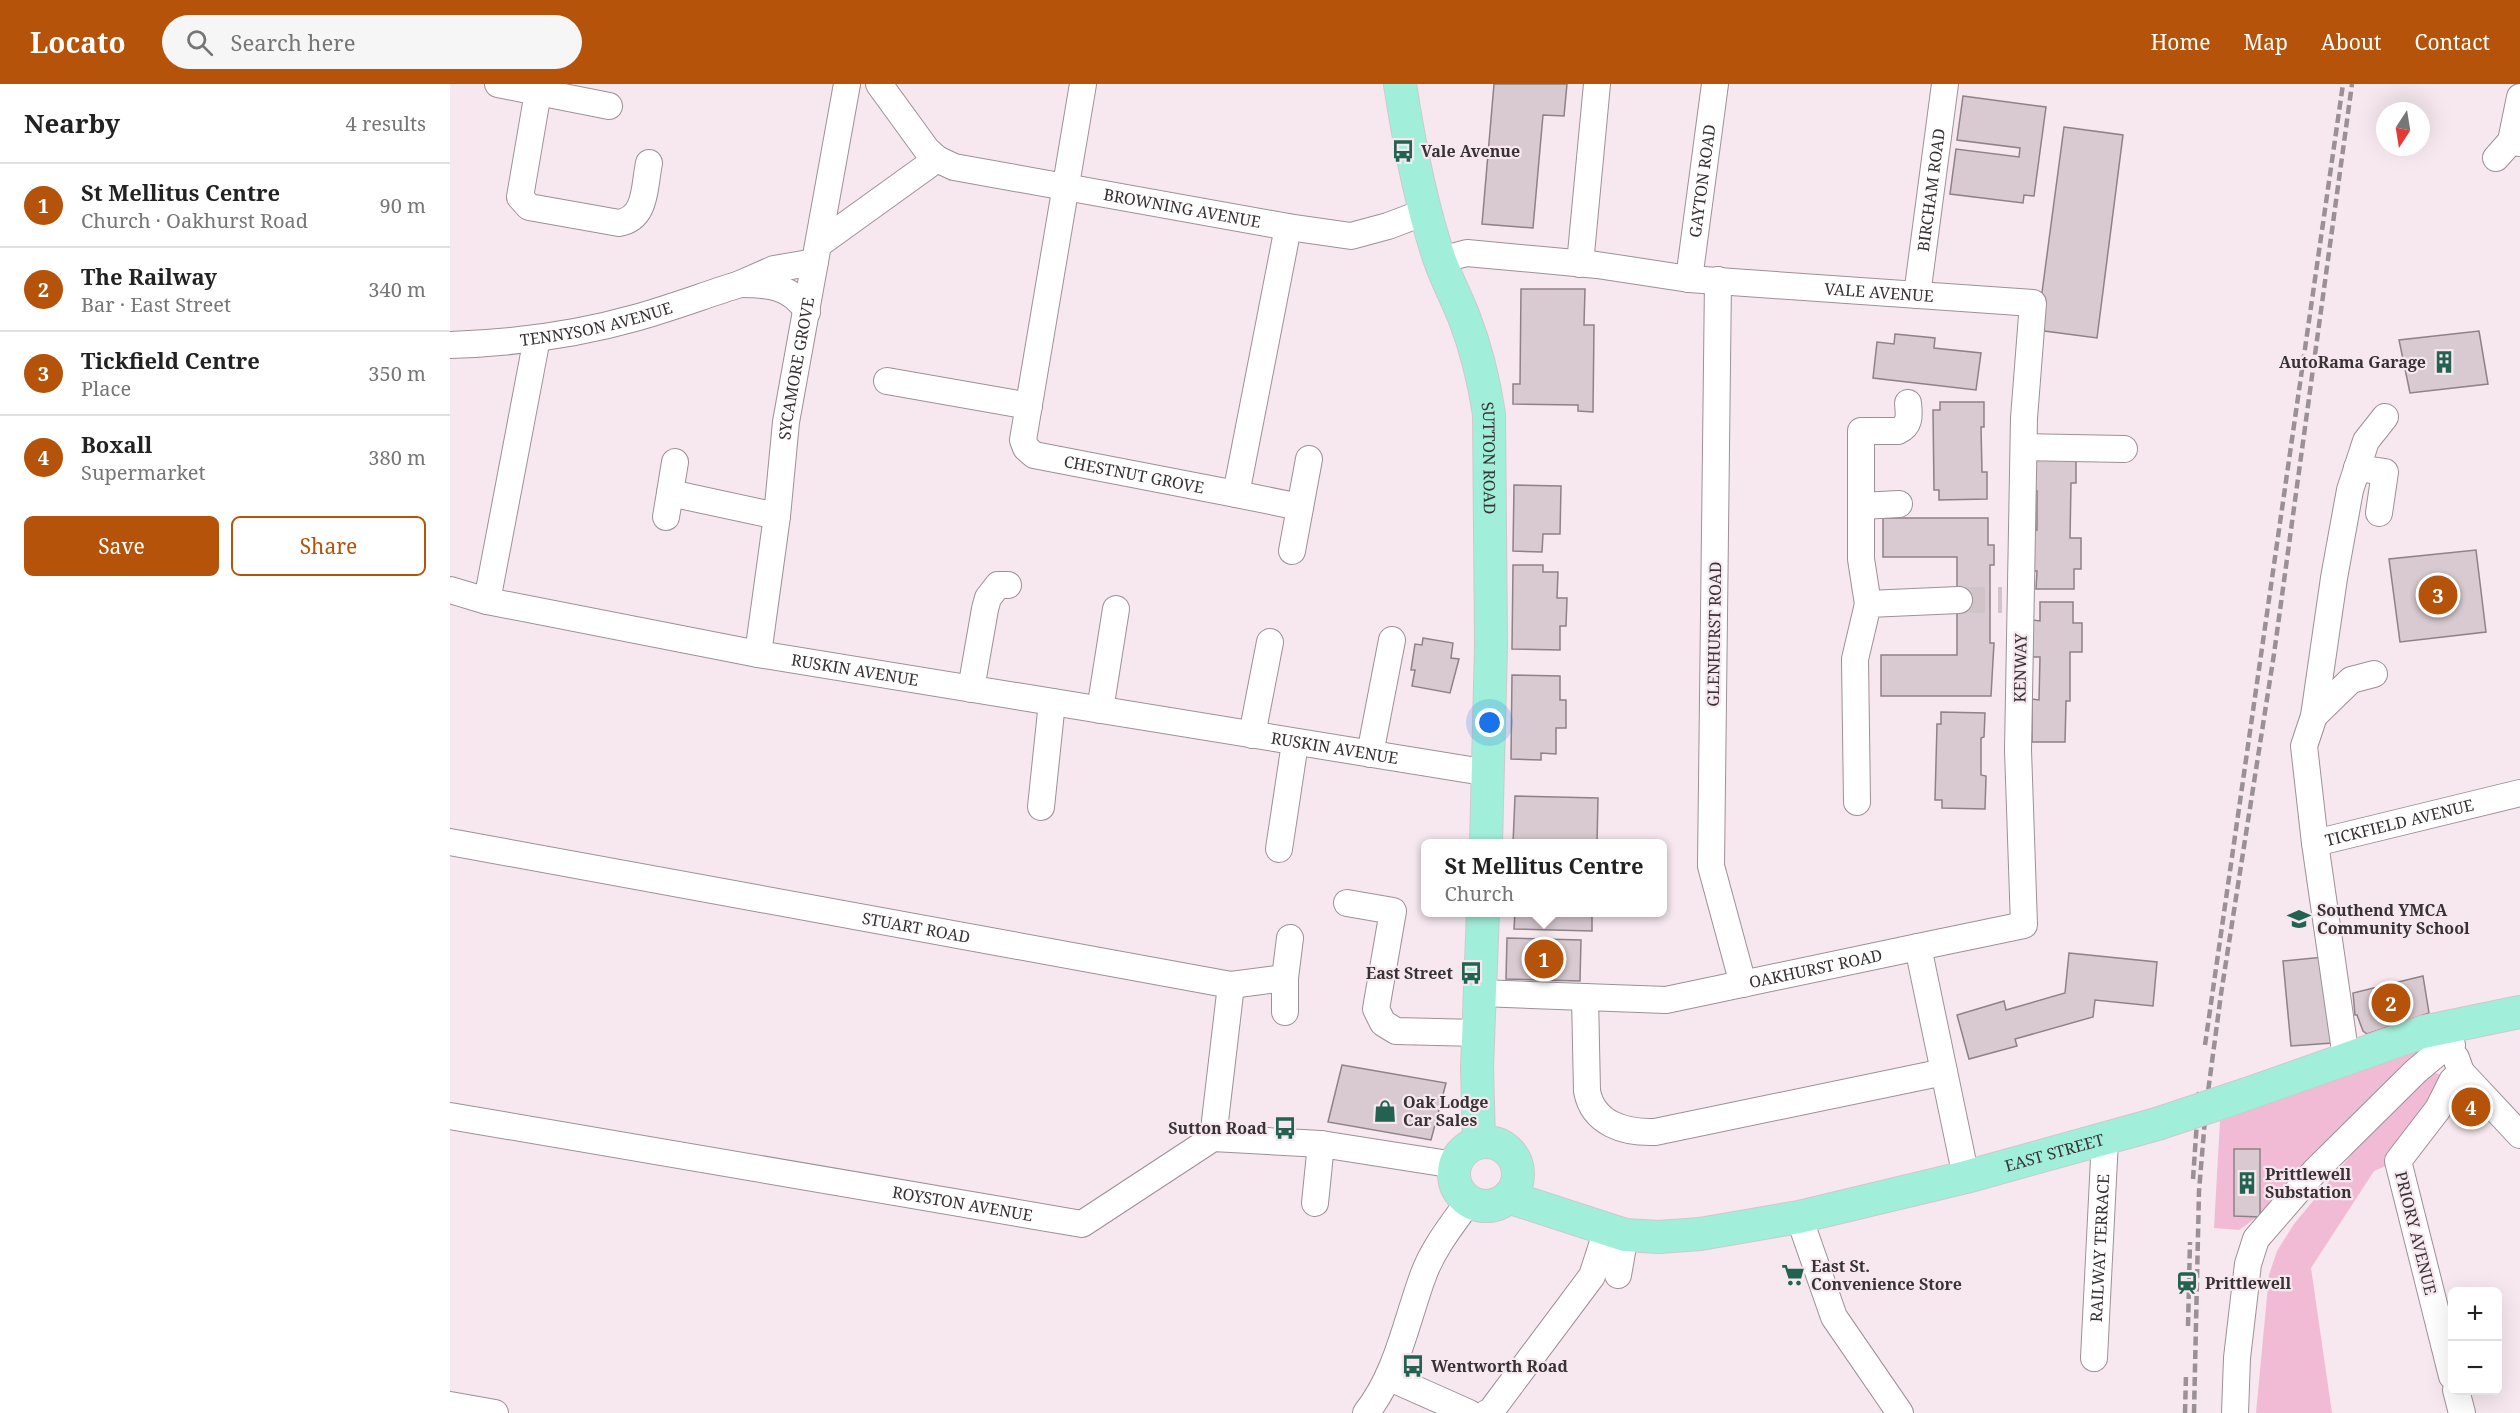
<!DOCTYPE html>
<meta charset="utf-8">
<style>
body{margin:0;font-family:"Noto Serif",serif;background:#f6f6f6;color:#222}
.controls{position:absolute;right:18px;bottom:18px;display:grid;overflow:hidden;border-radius:9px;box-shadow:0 6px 24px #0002}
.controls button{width:54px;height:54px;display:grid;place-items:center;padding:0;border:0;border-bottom:2px solid #e0e0e0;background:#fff;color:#222;font:30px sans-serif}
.compass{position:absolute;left:1926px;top:18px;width:54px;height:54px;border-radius:50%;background:#fff;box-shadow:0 6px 24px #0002;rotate:192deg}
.you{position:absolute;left:1040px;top:639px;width:21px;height:21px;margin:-15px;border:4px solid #fff;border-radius:50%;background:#1a73e8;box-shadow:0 0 0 9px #1a73e833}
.badge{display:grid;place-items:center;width:39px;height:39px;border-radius:50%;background:#b45309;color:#fff;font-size:20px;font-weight:700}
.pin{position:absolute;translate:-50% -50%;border:3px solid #fff;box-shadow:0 2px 6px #0006}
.popup{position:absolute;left:971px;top:755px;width:246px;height:78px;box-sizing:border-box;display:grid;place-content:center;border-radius:9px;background:#fff;filter:drop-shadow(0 2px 4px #0005);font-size:20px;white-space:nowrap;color:#767676}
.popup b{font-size:22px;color:#222}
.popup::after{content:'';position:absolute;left:50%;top:100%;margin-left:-12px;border:12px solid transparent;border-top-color:#fff}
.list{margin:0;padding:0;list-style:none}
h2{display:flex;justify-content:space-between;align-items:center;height:78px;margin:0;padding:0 24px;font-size:26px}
h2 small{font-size:20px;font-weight:400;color:#767676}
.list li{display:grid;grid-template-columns:39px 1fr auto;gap:18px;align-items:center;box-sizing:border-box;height:84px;padding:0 24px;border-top:2px solid #e0e0e0}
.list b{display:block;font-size:22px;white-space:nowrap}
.list p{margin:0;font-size:20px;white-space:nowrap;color:#767676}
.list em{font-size:20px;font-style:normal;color:#767676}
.actions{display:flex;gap:12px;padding:18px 24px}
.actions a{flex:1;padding:14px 0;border:2px solid #b45309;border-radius:9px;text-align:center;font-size:21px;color:#b45309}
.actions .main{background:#b45309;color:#fff}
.icon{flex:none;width:33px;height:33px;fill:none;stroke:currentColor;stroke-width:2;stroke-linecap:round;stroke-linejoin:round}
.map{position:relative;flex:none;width:2070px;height:1329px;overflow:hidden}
header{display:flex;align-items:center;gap:36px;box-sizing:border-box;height:84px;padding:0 30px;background:#b45309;color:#fff}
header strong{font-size:28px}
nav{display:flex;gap:33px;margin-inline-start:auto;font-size:21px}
.search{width:420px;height:54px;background:#f6f6f6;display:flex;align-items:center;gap:15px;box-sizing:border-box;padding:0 21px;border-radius:33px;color:#767676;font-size:22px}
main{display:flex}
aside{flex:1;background:#fff}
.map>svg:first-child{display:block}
.green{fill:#f2bbd5}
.building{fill:#d8cad0;stroke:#8e8187;stroke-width:1.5}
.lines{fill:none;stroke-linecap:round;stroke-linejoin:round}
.minor-tunnel{stroke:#d0c4c9;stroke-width:26;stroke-dasharray:26 13;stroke-linecap:butt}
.minor-casing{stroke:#9d9096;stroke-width:28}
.major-casing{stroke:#cbcaca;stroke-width:34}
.minor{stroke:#fff;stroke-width:26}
.major{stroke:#a1efda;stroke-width:32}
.rail{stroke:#9b9195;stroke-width:4.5;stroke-dasharray:9 4.5;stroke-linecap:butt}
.major-bridge-casing{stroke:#cbcaca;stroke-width:34;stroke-linecap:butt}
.major-bridge{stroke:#a1efda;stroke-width:32}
.labels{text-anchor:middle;stroke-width:4.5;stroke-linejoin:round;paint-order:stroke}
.poi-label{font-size:16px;font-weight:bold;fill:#373234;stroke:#f6e8ee;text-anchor:start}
.street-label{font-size:16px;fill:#373234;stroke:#f6e8ee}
</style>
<header>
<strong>Locato</strong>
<div class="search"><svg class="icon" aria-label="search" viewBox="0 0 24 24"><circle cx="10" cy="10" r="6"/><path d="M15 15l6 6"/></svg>Search here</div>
<nav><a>Home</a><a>Map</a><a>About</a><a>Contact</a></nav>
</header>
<main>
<aside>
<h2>Nearby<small>4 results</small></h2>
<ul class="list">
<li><span class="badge">1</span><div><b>St Mellitus Centre</b><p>Church · Oakhurst Road</p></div><em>90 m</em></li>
<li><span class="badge">2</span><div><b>The Railway</b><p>Bar · East Street</p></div><em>340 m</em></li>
<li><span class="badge">3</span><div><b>Tickfield Centre</b><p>Place</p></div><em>350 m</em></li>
<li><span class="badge">4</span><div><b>Boxall</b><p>Supermarket</p></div><em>380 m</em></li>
</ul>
<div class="actions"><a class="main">Save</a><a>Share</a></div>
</aside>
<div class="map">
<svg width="2070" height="1329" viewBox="0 0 2070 1329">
<rect width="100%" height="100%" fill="#f6e8ee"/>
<g class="green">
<polygon points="1971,966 1818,1125 1789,1146 1764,1144 1770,1037"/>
<polygon points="1982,988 1995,992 1948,1077 1924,1087 1861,1184 1882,1329 1806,1329 1819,1191 1827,1167 1844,1140 1921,1047"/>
</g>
<g class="building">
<polygon points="1044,0 1117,0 1114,32 1093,31 1083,144 1032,140"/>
<polygon points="1513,12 1596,23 1584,112 1574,111 1573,119 1500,110 1506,65 1569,73 1570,64 1507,56"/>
<polygon points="1614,43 1673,51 1647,254 1587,246"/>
<polygon points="1071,205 1135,205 1134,241 1144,241 1143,328 1128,327 1128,321 1063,320 1063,300 1070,300"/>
<polygon points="2029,247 2038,300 1960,309 1949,256"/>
<polygon points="1445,250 1485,254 1484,264 1531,269 1526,306 1423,294 1427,258 1444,260"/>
<polygon points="1490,318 1534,318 1534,343 1531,343 1532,388 1537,388 1537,415 1489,416 1489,406 1484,406 1483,326 1490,326"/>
<polygon points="1581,370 1626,370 1626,399 1621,399 1620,454 1631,454 1631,485 1624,485 1624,505 1586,505 1587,487 1580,487 1581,446 1587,446 1587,407 1581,407"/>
<polygon points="1064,401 1111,402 1110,450 1093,450 1092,468 1063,467"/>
<polygon points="1433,434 1538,434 1538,461 1544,461 1544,481 1540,481 1540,559 1544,559 1541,612 1431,612 1431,571 1507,571 1507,473 1433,473"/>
<polygon points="2026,466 2036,548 1950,558 1939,475"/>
<polygon points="1063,481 1093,481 1093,488 1108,488 1107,514 1117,514 1116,542 1110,542 1110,566 1062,565"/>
<polygon points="1590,518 1623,518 1623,539 1632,539 1632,568 1620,568 1620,617 1616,617 1615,658 1582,658 1582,615 1589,616 1590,573 1582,573 1583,536 1590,537"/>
<polygon points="973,554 1003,559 1001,574 1009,575 1000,609 962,602 965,586 961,586 965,560 972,561"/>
<polygon points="1062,591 1110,592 1110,616 1116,616 1116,644 1106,644 1106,670 1091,669 1091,676 1061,675"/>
<polygon points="1491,628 1535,629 1534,653 1531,654 1531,691 1536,692 1535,725 1492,724 1492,716 1485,716 1487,640 1491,640"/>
<polygon points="1065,712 1148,714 1147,760 1063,760"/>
<polygon points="1065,828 1142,828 1142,847 1064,845"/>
<polygon points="1057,854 1131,856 1130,897 1056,895"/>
<polygon points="1619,869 1707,878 1703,922 1645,916 1643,933 1565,955 1567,962 1519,975 1507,931 1554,917 1556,926 1615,909"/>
<polygon points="1874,873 1882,959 1841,962 1833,877"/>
<polygon points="1973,892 1979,929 1917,950 1913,947 1907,931 1905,931 1903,909"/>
<polygon points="892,981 996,999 981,1056 878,1038"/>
<polygon points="1784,1065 1810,1065 1810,1133 1784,1132"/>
</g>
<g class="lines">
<polyline class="minor-tunnel" points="1509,516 1552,516"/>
<g class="minor-casing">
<g id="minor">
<polyline points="48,0 159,22"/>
<polyline points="429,0 477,66 487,75"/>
<path id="s1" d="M 633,0 L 573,356 L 576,364 L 584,371 L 786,410 L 838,143"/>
<path d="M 88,8 L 70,113 L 79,123 L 169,139 C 197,134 194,103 199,79"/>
<polyline points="2070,13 2061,57 2070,59"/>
<polyline points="2046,74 2061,57"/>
<path id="s2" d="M 369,160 L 487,75 L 504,83 L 838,143 L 901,152 L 938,142 L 975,128"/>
<path id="s3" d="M 990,176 L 1017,169 L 1147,181 L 1239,195 L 1583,219 L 1574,334 L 1568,666 L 1574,841 L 1468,863"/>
<polyline points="1130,180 1147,0"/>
<path id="s4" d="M 1239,195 L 1265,0"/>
<polyline points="1268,196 1261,782 1293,900"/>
<path id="s5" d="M 1467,211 L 1495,0"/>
<path d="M 357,228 C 343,202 317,200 290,200 L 324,185 L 365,178"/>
<path id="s6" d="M 87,254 L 37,517 L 308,570 L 1039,689"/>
<path id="s7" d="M 0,261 C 62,259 125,251 185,234 C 221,224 255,211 290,200"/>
<polyline points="437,297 579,322"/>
<polyline points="1575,363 1674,365"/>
<polyline points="225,378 220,409 327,432"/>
<polyline points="1907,384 1935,388 1929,429"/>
<polyline points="786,410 850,423"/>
<polyline points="1411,422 1449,420"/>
<polyline points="216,433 220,409"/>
<polyline points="842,467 859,375"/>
<polyline points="0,506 37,517"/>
<path d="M 1418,520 L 1411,475 L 1411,347 L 1448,347 C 1461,341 1459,331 1458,319"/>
<path id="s8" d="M 308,570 L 327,432 L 336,338 L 397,0"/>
<polyline points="521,605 535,525 538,514 548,501 558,501"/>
<polyline points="650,626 666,525"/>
<polyline points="1864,632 1901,596 1924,590"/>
<polyline points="802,651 820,558"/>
<polyline points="920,670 942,556"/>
<polyline points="1407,718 1405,575 1418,520 1509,516"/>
<polyline points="591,723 602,618"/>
<path id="s9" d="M 0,758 L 781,901 L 763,1054"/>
<polyline points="1865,759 1854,662 1864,632 1884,494 1900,406 1916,357 1935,333"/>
<polyline points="829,765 845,659"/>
<polyline points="897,819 943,827 926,925 933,939 946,947 1028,949"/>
<polyline points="781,901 835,894"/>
<path id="s10" d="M 1030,909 L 1216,916 L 1468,863 L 1516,1093"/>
<path d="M 1135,913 L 1137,1007 C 1143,1040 1175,1049 1205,1048 L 1494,988"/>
<polyline points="835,928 835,894 840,854"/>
<path id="s11" d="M 1896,974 L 1865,759 L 2070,709"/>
<polyline points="2006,974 2011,988 2070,1051"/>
<path id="s12" d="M 0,1032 L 632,1140 L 763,1054 L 871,1060 L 1005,1081"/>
<polyline points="865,1119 871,1060"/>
<polyline points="1349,1133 1384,1233 1450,1329"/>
<polyline points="1168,1191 1175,1151"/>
<path id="s13" d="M 1644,1274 L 1655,1055"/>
<polyline points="2002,1292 1948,1077 1988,1025 2002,997 2011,988"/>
<polyline points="938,1293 1019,1329"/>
<polyline points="2006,1306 2012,1329"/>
<polyline points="0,1321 45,1329"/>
<path d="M 916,1329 C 947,1290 956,1238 973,1192 C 983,1164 1002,1141 1019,1117"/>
<polyline points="1037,1329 1041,1327 1142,1192 1157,1146"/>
<polyline points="1785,1329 1787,1274 1798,1180 1806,1155 1865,1087 1966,987 1990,967 2002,961"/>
</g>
</g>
<g class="major-casing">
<g id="major">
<path id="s14" d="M 950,0 C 959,59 970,117 989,174 C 996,194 1006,213 1014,233 C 1026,264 1034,297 1039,330 L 1041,561 L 1036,760"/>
<polyline points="1797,1010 1973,948 2070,928"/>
<circle cx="1036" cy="1090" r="32"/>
<polyline points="1029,1058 1027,983 1033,828"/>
<path id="s15" d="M 1058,1113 L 1175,1151 L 1209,1153 L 1250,1150 L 1349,1133 L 1516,1093 L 1707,1040"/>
</g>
</g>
<use href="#minor" class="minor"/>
<use href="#major" class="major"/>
<g class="rail">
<polyline points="1755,961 1893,0"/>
<polyline points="1743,1095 1749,1008"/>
<polyline points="1738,1242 1740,1158"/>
<polyline points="1735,1329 1736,1290"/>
<polyline points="1744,1329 1749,1107 1756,1023 1771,910 1824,570 1902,0"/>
</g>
<g class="major-bridge-casing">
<polyline id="major-bridge" points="1707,1040 1797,1010"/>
</g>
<use href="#major-bridge" class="major-bridge"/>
</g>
<defs>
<g id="bus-bare" transform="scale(1.8)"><path d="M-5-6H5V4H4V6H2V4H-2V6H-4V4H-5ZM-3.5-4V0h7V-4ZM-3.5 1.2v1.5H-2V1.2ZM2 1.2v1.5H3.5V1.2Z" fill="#216251" stroke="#f6e8ee" stroke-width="2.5" paint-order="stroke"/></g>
<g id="building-bare" transform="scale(1.8)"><path d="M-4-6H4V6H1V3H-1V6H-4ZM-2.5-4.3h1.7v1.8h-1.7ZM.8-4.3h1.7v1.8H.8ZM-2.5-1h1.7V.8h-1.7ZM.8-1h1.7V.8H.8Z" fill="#216251" stroke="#f6e8ee" stroke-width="2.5" paint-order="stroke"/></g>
<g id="school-bare" transform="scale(1.8)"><path d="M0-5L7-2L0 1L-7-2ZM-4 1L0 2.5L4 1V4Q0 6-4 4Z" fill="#216251" stroke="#f6e8ee" stroke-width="2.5" paint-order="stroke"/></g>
<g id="shop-bare" transform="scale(1.8)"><path d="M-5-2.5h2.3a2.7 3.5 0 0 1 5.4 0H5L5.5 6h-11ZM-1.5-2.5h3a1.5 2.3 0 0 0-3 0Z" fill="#216251" stroke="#f6e8ee" stroke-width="2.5" paint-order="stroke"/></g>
<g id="supermarket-bare" transform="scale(1.8)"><path d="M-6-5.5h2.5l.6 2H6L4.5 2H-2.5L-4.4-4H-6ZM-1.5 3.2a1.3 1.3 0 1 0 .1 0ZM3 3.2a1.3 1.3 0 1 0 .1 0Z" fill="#216251" stroke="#f6e8ee" stroke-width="2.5" paint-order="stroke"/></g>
<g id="station-bare" transform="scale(1.8)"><path d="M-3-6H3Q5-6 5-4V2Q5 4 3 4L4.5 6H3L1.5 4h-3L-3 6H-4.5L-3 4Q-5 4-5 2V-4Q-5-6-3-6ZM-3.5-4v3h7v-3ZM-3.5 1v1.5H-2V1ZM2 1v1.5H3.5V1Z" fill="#216251" stroke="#f6e8ee" stroke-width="2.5" paint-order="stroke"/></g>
</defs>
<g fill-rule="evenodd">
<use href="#bus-bare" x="953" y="67"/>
<use href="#building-bare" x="1994" y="278"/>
<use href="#school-bare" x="1849" y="835"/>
<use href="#bus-bare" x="1021" y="889"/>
<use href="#shop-bare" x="935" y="1027"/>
<use href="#bus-bare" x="835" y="1044"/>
<use href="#building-bare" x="1797" y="1099"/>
<use href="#supermarket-bare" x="1343" y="1191"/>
<use href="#station-bare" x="1737" y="1199"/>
<use href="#bus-bare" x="963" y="1282"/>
</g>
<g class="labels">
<g class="poi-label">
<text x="971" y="73">Vale Avenue</text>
<text x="1976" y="284" text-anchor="end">AutoRama Garage</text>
<text x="1867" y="832">Southend YMCA<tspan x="1867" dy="18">Community School</tspan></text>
<text x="1003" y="895" text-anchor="end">East Street</text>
<text x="953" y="1024">Oak Lodge<tspan x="953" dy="18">Car Sales</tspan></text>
<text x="817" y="1050" text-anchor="end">Sutton Road</text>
<text x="1815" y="1096">Prittlewell<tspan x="1815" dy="18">Substation</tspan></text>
<text x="1361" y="1188">East St.<tspan x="1361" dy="18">Convenience Store</tspan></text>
<text x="1755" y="1205">Prittlewell</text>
<text x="981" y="1288">Wentworth Road</text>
</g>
<g class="street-label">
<text dy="6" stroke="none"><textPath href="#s4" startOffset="99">GAYTON ROAD</textPath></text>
<text dy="6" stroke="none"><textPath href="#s5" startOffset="106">BIRCHAM ROAD</textPath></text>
<text dy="6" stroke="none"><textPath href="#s2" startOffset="396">BROWNING AVENUE</textPath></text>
<text dy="6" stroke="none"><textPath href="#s3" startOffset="442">VALE AVENUE</textPath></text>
<text dy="6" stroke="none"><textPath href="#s7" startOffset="148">TENNYSON AVENUE</textPath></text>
<text dy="6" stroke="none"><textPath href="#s8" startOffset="288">SYCAMORE GROVE</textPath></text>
<text dy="6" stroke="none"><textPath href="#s14" startOffset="387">SUTTON ROAD</textPath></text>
<text dy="6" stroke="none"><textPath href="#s1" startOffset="482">CHESTNUT GROVE</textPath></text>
<text transform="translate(1264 550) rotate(-89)" y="6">GLENHURST ROAD</text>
<text transform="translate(1570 584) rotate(-89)" y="6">KENWAY</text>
<text dy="6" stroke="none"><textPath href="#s6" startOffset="642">RUSKIN AVENUE</textPath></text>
<text dy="6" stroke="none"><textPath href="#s6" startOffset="1128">RUSKIN AVENUE</textPath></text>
<text dy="6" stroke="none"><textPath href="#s11" startOffset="304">TICKFIELD AVENUE</textPath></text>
<text dy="6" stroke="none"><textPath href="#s9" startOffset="474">STUART ROAD</textPath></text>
<text dy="6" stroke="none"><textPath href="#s10" startOffset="339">OAKHURST ROAD</textPath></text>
<text dy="6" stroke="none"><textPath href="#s15" startOffset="562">EAST STREET</textPath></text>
<text dy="6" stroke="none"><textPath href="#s12" startOffset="520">ROYSTON AVENUE</textPath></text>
<text transform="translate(1966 1149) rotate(76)" y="6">PRIORY AVENUE</text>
<text dy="6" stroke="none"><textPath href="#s13" startOffset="110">RAILWAY TERRACE</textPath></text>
</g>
</g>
</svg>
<div class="controls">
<button>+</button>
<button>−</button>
</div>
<svg class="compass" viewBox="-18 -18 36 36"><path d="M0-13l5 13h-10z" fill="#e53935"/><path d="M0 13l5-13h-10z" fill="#767676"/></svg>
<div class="you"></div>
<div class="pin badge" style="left:1094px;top:875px">1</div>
<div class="popup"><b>St Mellitus Centre</b>Church</div>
<div class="pin badge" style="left:1941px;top:919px">2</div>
<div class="pin badge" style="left:1988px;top:511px">3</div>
<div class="pin badge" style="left:2021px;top:1023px">4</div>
</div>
</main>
